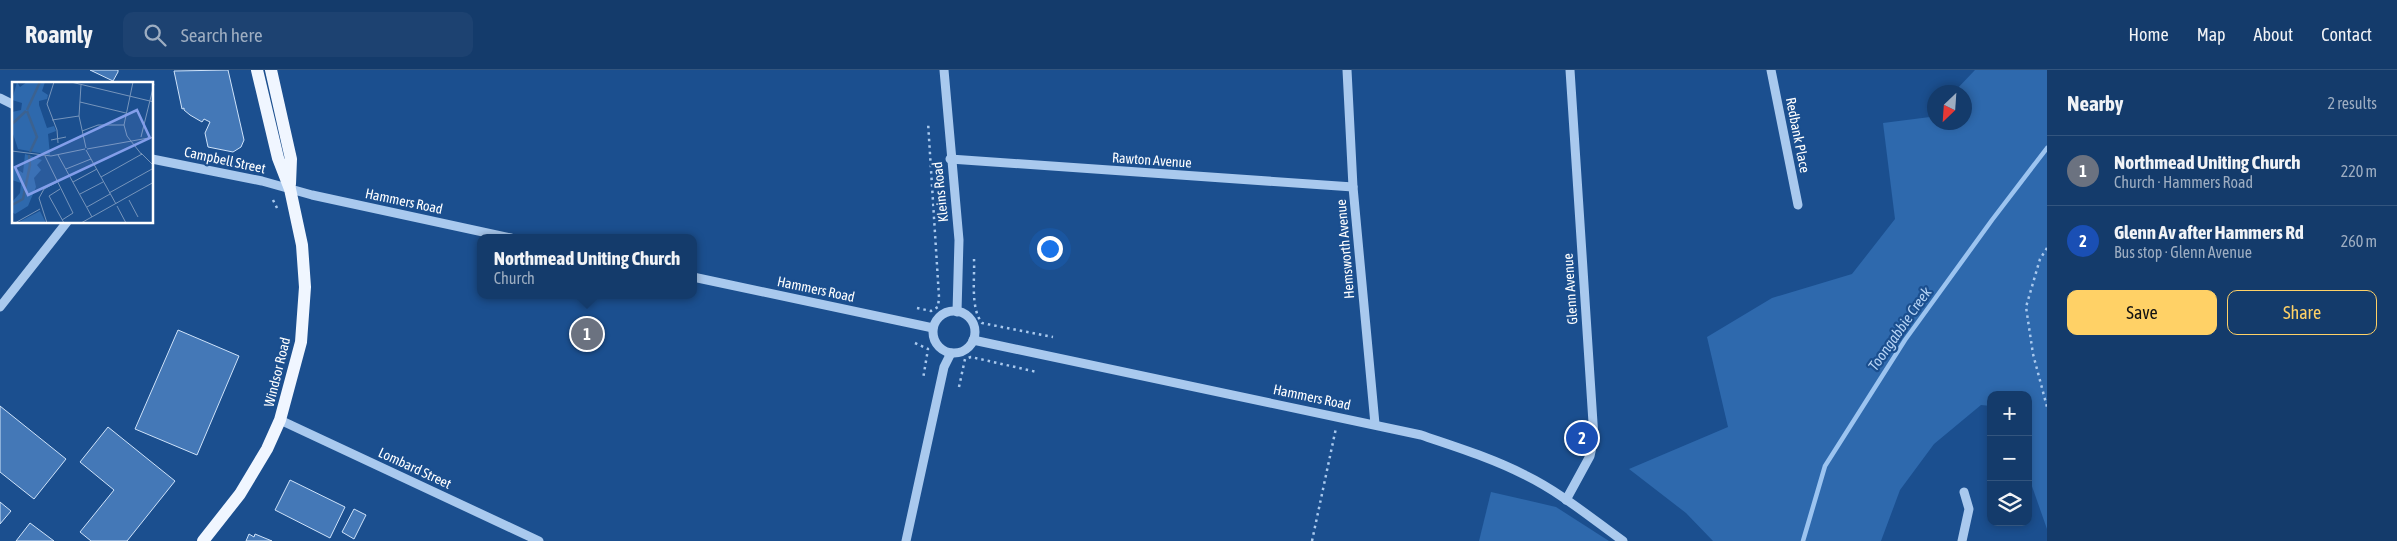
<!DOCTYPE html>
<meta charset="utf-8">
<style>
body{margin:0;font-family:"Asap Condensed",sans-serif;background:#1d4271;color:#f1f3f6}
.controls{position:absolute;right:15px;bottom:15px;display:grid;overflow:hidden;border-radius:10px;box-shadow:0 2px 8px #0003}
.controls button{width:45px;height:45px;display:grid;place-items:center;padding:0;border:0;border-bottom:1px solid #33557e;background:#143b6b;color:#f1f3f6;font:25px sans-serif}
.compass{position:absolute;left:1927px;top:15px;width:45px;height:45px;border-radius:50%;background:#143b6b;box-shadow:0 2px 8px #0003;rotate:205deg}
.you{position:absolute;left:1049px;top:178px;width:18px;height:18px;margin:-12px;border:4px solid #fff;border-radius:50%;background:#1a73e8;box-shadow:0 0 0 8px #1a73e833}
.badge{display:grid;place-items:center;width:32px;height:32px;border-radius:50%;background:#ffd166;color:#fff;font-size:16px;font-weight:700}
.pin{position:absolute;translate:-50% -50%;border:2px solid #fff;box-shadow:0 1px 5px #0006}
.popup{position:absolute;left:477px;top:164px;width:220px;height:65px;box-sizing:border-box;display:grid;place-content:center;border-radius:10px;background:#143b6b;filter:drop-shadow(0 1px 4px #0005);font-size:16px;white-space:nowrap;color:#9dadc1}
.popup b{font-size:19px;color:#f1f3f6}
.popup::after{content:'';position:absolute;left:50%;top:100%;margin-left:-10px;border:10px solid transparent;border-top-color:#143b6b}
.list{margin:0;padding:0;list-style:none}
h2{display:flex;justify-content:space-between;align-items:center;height:65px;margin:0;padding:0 20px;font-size:21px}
h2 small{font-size:16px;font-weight:400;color:#9dadc1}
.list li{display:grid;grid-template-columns:32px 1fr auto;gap:15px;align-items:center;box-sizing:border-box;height:70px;padding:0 20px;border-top:1px solid #33557e}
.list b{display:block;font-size:19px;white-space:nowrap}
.list p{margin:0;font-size:16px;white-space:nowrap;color:#9dadc1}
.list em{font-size:16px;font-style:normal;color:#9dadc1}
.actions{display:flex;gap:10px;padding:15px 20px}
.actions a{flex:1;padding:11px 0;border:1px solid #ffd166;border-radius:10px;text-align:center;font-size:18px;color:#ffd166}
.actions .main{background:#ffd166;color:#111}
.icon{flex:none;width:28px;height:28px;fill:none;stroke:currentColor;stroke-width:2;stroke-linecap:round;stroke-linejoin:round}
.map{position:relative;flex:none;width:2047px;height:471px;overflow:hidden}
header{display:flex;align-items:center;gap:30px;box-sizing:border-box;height:70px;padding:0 25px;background:#143b6b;border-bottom:1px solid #33557e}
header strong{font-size:24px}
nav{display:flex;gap:28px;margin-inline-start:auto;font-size:18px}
.search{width:350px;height:45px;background:#1d4271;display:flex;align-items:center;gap:12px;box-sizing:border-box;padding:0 18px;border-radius:10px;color:#9dadc1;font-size:19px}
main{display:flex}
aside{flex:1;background:#143b6b}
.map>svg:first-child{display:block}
.green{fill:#2e69ad}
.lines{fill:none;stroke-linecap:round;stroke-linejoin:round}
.stream{stroke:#9cc4f0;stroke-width:4.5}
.building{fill:#4478b7;stroke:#cfe3fa}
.path{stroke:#a9c9ee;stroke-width:2.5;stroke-dasharray:2.5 4;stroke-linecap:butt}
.minor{stroke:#a9c9ee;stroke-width:9}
.major{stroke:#f0f6ff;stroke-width:12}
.labels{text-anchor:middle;stroke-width:4.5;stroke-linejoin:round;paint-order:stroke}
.street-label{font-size:14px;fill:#fff;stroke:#1b4f8f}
.water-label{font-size:15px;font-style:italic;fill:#b5d3f5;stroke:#1b4f8f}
.inset-river{fill:none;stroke:#3c6290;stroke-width:2.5}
.inset-road{fill:none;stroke:#7695bc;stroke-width:1}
.view{fill:#839eea;fill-opacity:0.15;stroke:#839eea;stroke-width:2.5}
.inset-edge{fill:none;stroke:#fff;stroke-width:2.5}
</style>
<header>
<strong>Roamly</strong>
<div class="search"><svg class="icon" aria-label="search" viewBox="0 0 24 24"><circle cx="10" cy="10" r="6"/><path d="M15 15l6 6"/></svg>Search here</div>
<nav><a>Home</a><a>Map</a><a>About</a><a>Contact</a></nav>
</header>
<main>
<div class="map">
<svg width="2047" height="471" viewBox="0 0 2047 471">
<rect width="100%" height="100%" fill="#1b4f8f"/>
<g class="green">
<polygon points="1975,0 2047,0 2047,459 2028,405 2028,325 1991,325 1991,336 1981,335 1934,374 1900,420 1881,471 1713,471 1686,443 1629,399 1728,357 1707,267 1772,228 1852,204 1895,149 1883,53 1930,47 1934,43 1934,52 1964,52 1964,22 1954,22"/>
<polygon points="1491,422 1556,437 1609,471 1479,471"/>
</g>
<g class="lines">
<polyline class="stream" points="1803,471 1825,396 1905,270 1992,150 2047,78"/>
</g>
<g class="building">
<polygon points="90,0 118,0 118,2 113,11"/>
<polygon points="228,0 244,70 241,77 233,82 208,77 205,63 210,52 204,49 202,52 190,45 184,40 184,38 182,39 174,1"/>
<polygon points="178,260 239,286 197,385 135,359"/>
<polygon points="0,336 66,389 34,429 0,402"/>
<polygon points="108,357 175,411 127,471 91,471 80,462 114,420 80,392"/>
<polygon points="290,410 345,437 330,468 275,440"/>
<polygon points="0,432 11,441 0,454"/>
<polygon points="354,439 366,445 354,469 342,462"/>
<polygon points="30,453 54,471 16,471"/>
<polygon points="249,464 254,467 255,464 272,471 246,471"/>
</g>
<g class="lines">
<g class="path">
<polyline points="273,130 277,138"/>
<polyline points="2047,178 2040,189 2026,237 2033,284 2047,337"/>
<path d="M 974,189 C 975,207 970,238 982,253 L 1053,267"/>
<polyline points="917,238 931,241 938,237 939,227 928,52"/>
<polyline points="915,273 928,279 923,309"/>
<polyline points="959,317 965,289 971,287 1037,302"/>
<polyline points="1571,379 1577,381"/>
<polyline points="1312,471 1336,358"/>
</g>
<g class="minor">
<polyline points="944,0 959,170 957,242"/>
<polyline points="1347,0 1353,117 1375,354"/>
<polyline points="1771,0 1798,135"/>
<polyline points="0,28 14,35"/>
<polyline points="152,89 262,111 312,125 511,168"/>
<polyline points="950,89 1353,117"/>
<polyline points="693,207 933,258"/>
<polyline points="0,237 67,152"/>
<circle cx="954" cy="262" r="21"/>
<path d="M 973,270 L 1421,365 C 1456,377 1492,388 1525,405 C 1560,422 1591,448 1623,471"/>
<polyline points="280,350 539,471"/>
<polyline points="1566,430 1590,386 1594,368 1570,0"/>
<polyline points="906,471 944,297 951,283"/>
<polyline points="1962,471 1969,439 1964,422"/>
</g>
<g class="major">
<polyline points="271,0 291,89 290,114"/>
<polyline points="203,471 240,424 267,379 280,350 301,272 305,217 302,175 290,119 278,88 257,0"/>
</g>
</g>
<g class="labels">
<g class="street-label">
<text transform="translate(1798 65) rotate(79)" y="5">Redbank Place</text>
<text transform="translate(225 90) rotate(12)" y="5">Campbell Street</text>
<text transform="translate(1152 90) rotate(4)" y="5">Rawton Avenue</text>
<text transform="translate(940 122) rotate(-96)" y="5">Kleins Road</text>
<text transform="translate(404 131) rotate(12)" y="5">Hammers Road</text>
<text transform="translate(1345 179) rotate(-95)" y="5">Hemsworth Avenue</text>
<text transform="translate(816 219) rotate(12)" y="5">Hammers Road</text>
<text transform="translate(1570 219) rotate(-94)" y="5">Glenn Avenue</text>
<text transform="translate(277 302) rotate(-76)" y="5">Windsor Road</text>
<text transform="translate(1312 327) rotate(12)" y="5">Hammers Road</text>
<text transform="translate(415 398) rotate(25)" y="5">Lombard Street</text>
</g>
<g class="water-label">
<text transform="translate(1900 259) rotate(-55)" y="5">Toongabbie Creek</text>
</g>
</g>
<g transform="translate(12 12)">
<rect width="141" height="141" fill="#1b4f8f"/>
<path d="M 5,0 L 8,5 L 15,0 L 33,0 L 30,9 L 36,13 L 35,17 L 27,19 L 27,23 L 35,46 L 42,44 L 44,49 L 36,52 L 38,73 L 6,67 L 0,49 L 0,30 L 9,28 L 10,21 L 0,18 ZM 13,72 L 30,78 L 25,83 L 29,88 L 22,96 L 24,105 L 16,124 L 3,132 L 0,130 L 0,120 L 8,111 L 9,101 L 0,98 L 0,84 L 11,91 ZM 28,129 L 34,141 L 5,141 Z" fill="#2e69ad"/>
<path class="inset-river" d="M 15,28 L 28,0M 15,29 L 25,55 L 18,70M 0,42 L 14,29M 0,123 L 11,117 L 18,83 L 17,73"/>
<path class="inset-road" d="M 42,0 L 35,22 L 45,48 L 46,61M 59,0 L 142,20M 121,0 L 112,43 L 115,54 L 130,73M 69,3 L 67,34 L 74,66M 68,20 L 114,31M 40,38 L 67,34M 70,49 L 86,43 L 112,43M 129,55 L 142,2M 39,58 L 54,55M 75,67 L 142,55M 74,68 L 104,122M 0,69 L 39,74 L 73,67M 129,71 L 142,84M 46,73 L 80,135M 33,74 L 61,131 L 50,138M 54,87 L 79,77M 89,95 L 130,72M 61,100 L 85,87M 48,107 L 37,114 L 52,141M 97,111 L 140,87M 68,112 L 91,100M 117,118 L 126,135M 105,124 L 114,141M 75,125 L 98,112M 3,141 L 28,127M 35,141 L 27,116 L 32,107 L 45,100M 69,141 L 142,100"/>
<path class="view" d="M 125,28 L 138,56 L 16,113 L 3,85 Z"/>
<rect width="141" height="141" class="inset-edge"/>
</g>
</svg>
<div class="controls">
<button>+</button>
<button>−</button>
<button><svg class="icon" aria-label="layers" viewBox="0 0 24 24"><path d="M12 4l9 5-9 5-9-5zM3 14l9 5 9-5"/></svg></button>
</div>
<svg class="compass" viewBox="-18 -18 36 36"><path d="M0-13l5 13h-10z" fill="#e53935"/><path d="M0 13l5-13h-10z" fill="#9dadc1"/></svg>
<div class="you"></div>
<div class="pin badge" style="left:587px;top:264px;background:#6b7280">1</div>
<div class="popup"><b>Northmead Uniting Church</b>Church</div>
<div class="pin badge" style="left:1582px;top:368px;background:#1a4fb4">2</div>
</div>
<aside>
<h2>Nearby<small>2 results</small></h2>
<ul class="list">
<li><span class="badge" style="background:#6b7280">1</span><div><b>Northmead Uniting Church</b><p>Church · Hammers Road</p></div><em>220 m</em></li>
<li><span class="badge" style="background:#1a4fb4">2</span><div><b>Glenn Av after Hammers Rd</b><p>Bus stop · Glenn Avenue</p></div><em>260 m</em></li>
</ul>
<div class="actions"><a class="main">Save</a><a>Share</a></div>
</aside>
</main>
